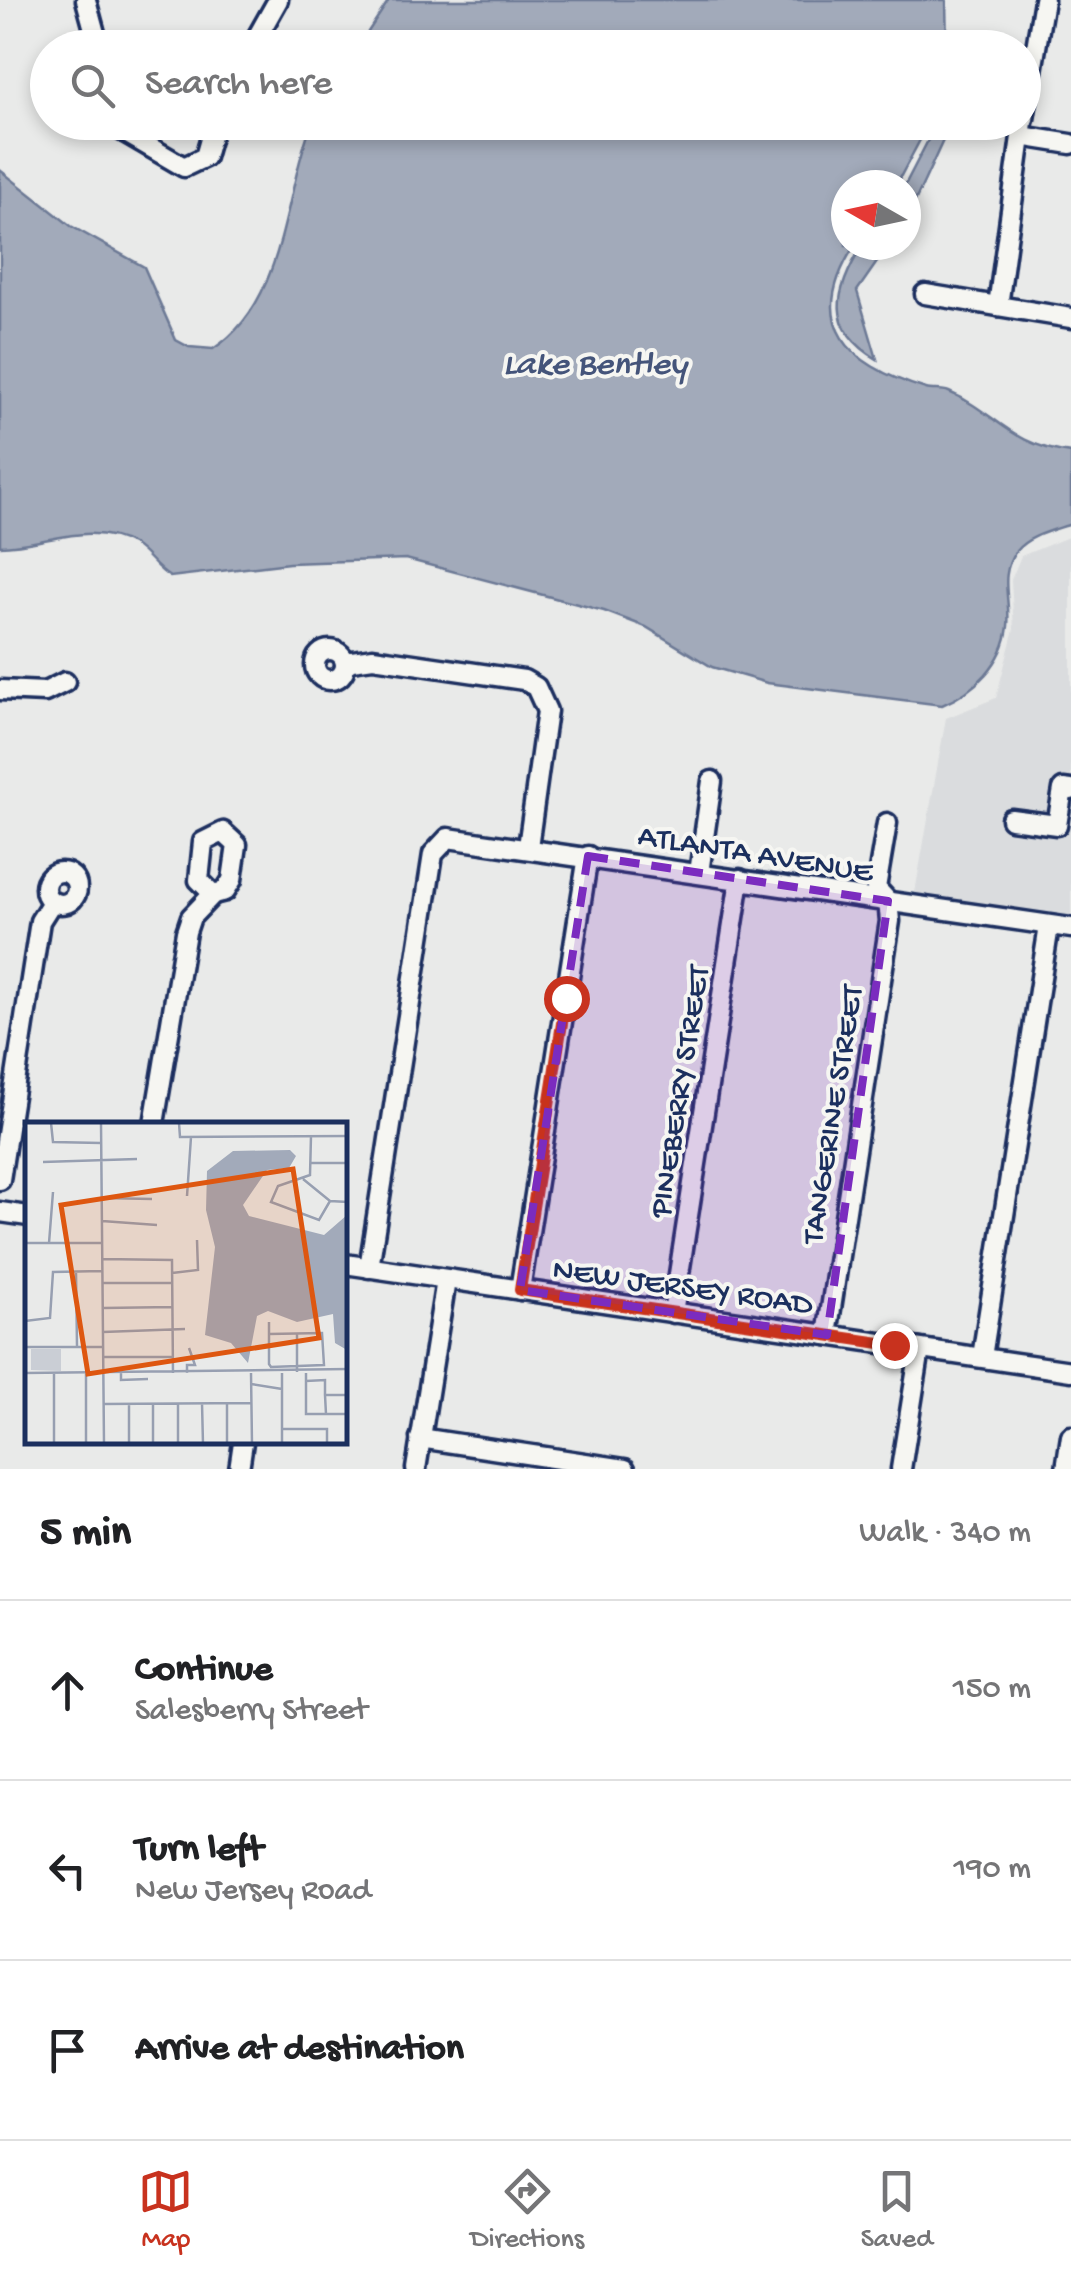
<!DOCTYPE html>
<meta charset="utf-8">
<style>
body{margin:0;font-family:"Gochi Hand",sans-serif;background:#f6f6f6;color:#202124}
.compass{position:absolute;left:831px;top:170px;width:90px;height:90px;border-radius:50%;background:#fff;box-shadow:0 5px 15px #0003;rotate:279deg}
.stop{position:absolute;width:30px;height:30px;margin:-22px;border:8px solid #c8321e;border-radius:50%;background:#fff}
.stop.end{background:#c8321e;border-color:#fff;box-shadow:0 2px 10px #0008}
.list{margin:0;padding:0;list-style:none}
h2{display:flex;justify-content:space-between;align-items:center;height:130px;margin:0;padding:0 40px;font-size:42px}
h2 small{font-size:32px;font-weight:400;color:#757577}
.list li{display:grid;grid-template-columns:65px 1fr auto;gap:30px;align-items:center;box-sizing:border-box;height:180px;padding:0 40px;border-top:2px solid #e0e0e0}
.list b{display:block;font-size:38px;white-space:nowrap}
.list p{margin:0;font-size:32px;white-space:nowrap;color:#757577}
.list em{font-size:32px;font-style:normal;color:#757577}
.icon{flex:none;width:55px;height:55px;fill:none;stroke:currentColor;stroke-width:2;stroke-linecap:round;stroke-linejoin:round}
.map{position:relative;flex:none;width:1071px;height:1469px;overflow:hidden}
.search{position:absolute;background:#fff;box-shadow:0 5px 15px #0003;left:30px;right:30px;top:30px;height:110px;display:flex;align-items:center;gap:25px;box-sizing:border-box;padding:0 35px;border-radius:55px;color:#757577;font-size:38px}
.sheet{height:670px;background:#fff}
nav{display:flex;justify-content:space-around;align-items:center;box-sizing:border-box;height:140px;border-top:2px solid #e0e0e0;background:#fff;font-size:28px;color:#757577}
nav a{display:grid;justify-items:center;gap:5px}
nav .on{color:#c8321e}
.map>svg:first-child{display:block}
.built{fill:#dadcde}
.water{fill:#a2aaba;stroke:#6c7995;stroke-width:2.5}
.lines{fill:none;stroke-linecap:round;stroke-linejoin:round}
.minor-casing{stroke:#1b2f5e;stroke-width:25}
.minor{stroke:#f6f6f2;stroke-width:18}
.route{stroke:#c8321e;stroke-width:12}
.marked{fill:#7b2cbf;fill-opacity:0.2;stroke:#7b2cbf;stroke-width:8;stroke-dasharray:20 12;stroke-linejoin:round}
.labels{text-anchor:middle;stroke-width:8;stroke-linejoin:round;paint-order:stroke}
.street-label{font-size:32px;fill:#1b2f5e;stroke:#f6f6f2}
.water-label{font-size:35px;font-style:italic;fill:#44547a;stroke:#f6f6f2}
.inset-road{fill:none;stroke:#979fb1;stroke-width:2.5}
.view{fill:#de5710;fill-opacity:0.15;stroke:#de5710;stroke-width:5}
.inset-edge{fill:none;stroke:#1b2f5e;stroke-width:5}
</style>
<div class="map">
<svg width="1071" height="1469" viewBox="0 0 1071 1469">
<rect width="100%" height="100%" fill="#e9eae9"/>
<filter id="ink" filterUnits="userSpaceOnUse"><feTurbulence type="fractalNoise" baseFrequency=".01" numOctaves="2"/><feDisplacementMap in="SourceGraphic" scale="20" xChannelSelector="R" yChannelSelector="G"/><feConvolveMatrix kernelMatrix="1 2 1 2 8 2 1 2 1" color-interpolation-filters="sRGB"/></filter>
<g filter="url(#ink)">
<polygon class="built" points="1071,536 1071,921 914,898 946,718 996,698 1014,629 1011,580 1021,556"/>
<g class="water">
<polygon points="389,0 946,0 947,47 358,47"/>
<path d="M 312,122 L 929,123 L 896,185 L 846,185 L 846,245 L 855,245 C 804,324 847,365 926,389 C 933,391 942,389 949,392 C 996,412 1009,445 1071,453 L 1071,524 C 1054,530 1027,536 1016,551 C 998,576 1011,599 1008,626 C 1004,663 974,692 942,705 L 767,683 L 712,667 L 646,627 L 604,611 L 406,559 L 289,563 L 170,577 C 156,569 147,553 134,545 C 89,519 45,546 0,546 L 0,170 L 71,226 L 144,267 L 176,340 L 189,347 L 213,349 C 286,302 283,196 312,122 Z"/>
<polygon points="937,123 951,123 906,221 905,185"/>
<path d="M 863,245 L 889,245 L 857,291 L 877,359 C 825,328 834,291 863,245 Z"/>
</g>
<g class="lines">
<g class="minor-casing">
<g id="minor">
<polyline points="86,0 99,48"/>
<polyline points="251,48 278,0"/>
<polyline points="1024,119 1044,0"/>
<polyline points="107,122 184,167 205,157 215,122"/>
<polyline points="1021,136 1071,144"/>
<polyline points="925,294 1071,318"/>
<polyline points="998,306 1023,122"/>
<circle cx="330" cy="665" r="15"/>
<polyline points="345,662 373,658 524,680 536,687 547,711 528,847"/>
<polyline points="0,690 45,692 65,682"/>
<polyline points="1011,819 1057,825 1063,789 1071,790"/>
<polygon points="223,832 237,845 232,880 225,891 213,894 199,880 203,842"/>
<circle cx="61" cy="888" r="16"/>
<polyline points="699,873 712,781"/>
<polyline points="154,1124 186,932 191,917 213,894"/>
<polyline points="0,1180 40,921 52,902"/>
<polyline points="0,1212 28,1216"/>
<polyline points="345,1264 1071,1371"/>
<polyline points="369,1268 433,854 448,838 1071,928"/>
<polyline points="520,1290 588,856"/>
<polyline points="673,1313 740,879"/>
<polyline points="827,1335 890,921 888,901 876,888 887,823"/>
<polyline points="982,1357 1049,926"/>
<polyline points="420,1438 625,1469"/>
<polyline points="239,1469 243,1442"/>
<polyline points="416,1469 446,1280"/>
<polyline points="901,1469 920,1349"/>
<polyline points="1066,1469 1071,1436"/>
</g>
</g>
<use href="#minor" class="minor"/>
</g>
</g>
<g class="lines" filter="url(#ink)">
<polyline class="route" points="566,998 520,1290 894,1345"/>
</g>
<path class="marked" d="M 588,856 L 888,901 L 827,1335 L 520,1290 Z"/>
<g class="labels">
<g class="street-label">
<text transform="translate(756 851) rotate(9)" y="11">ATLANTA AVENUE</text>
<text transform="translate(677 1091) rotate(-81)" y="11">PINEBERRY STREET</text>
<text transform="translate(830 1114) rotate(-81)" y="11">TANGERINE STREET</text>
<text transform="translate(683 1284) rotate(8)" y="11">NEW JERSEY ROAD</text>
</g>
<g class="water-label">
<text x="595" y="373">Lake Bentley</text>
</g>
</g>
<g transform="translate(25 1122)">
<rect width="322" height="322" fill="#e9eae9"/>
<path d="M 6,227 L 36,227 L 36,249 L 6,248 Z" fill="#caced5"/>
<path d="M 208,29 L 265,28 L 271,34 L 264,46 L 242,48 L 218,83 L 224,94 L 299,113 L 322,93 L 322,228 L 310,221 L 308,192 L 272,200 L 243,189 L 232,194 L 223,241 L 206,221 L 180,213 L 190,125 L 181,88 L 182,49 Z" fill="#a2aaba"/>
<path class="inset-road" d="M 26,1 L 28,20 L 76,21M 76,1 L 79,322M 154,1 L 155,15 L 323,14M 286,14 L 285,53 L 253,64 L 246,80 L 294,98 L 305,79M 18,40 L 112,37M 286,41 L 323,41M 278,57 L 305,79 L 323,80M 162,74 L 166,15M 77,76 L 127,77M 77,99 L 132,103M 0,121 L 77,121M 24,121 L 28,70M 77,137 L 147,138 L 148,251M 51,149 L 52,225M 147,151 L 173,148 L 172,118M 77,161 L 147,161M 78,186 L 148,185M 0,199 L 25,196 L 28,150 L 77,149M 78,210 L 160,207M 272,211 L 272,250M 244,212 L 297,211 L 299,243 L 246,245 L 244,242 L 244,200M 0,225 L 78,225M 78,235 L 148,235M 0,251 L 323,247M 29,251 L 29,322M 61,251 L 61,322M 96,251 L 96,258 L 123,257M 162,251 L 162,243 L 170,243 L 164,226M 226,251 L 227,322M 257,251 L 257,322M 281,251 L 281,292 L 323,292M 281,259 L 300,258 L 300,273M 226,262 L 257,267M 177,281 L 178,322M 202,281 L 202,322M 78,282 L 226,281M 104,282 L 104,322M 128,282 L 128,322M 153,282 L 153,322M 301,292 L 300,273 L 323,273M 257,307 L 302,307 L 302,322"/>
<path class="view" d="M 268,47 L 294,216 L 63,252 L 36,83 Z"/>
<rect width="322" height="322" class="inset-edge"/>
</g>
</svg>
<svg class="compass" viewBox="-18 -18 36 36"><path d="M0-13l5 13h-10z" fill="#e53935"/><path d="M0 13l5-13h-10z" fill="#757577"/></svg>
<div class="stop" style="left:566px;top:998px"></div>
<div class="stop end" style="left:894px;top:1345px"></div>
<div class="search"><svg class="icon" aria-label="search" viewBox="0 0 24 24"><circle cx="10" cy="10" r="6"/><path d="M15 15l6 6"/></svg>Search here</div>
</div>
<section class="sheet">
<h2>5 min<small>Walk · 340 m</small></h2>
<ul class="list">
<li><svg class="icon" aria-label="ahead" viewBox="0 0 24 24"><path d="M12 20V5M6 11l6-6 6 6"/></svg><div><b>Continue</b><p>Salesberry Street</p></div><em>150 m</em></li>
<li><svg class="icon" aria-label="left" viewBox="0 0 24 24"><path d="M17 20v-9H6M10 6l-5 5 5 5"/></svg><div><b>Turn left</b><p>New Jersey Road</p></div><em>190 m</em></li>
<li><svg class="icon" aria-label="arrive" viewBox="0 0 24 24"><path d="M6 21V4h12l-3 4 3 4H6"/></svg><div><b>Arrive at destination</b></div></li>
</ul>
</section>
<nav>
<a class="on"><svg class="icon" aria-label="map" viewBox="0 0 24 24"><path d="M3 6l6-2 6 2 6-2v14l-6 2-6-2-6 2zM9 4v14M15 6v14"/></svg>Map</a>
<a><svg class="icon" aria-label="directions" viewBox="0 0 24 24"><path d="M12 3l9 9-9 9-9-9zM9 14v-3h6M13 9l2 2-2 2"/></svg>Directions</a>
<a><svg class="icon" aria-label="saved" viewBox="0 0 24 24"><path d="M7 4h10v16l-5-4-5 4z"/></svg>Saved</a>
</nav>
